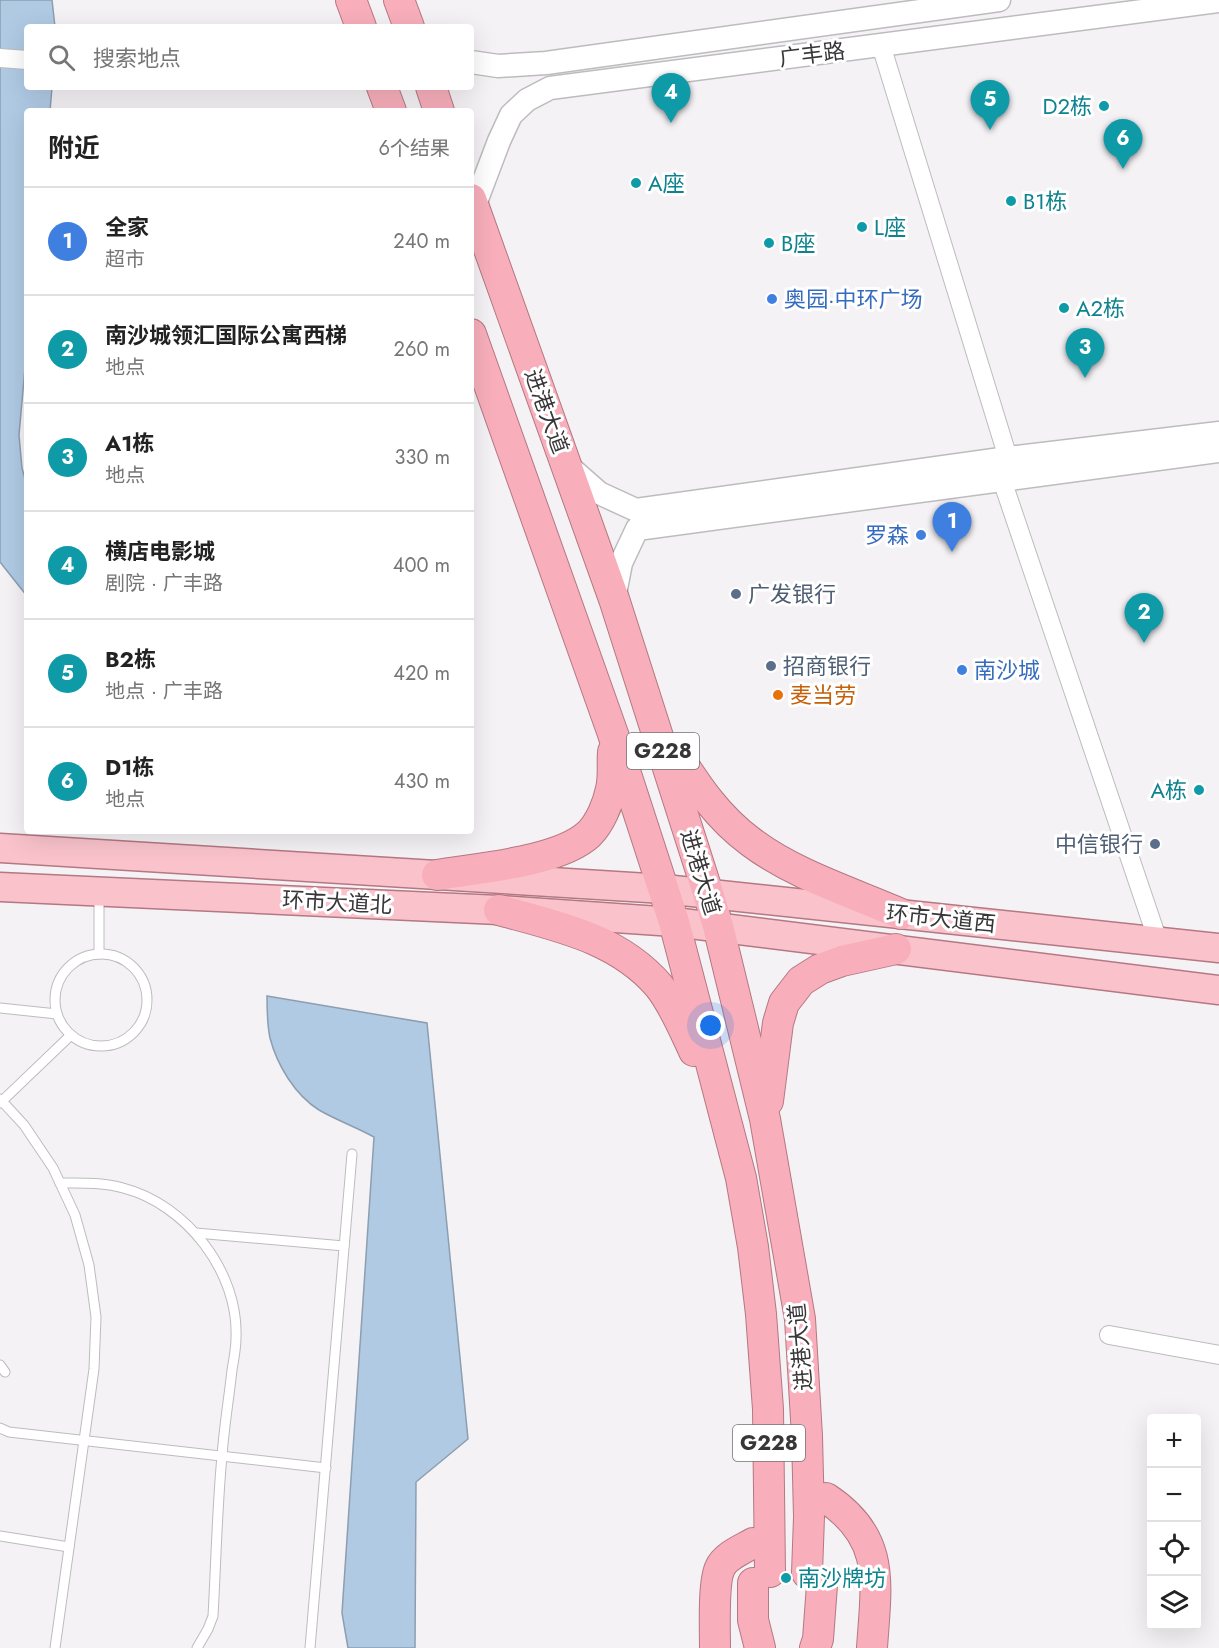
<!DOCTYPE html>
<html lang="zh">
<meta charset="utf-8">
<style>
body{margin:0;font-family:Jost,"Noto Sans SC",sans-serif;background:#f6f6f6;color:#222}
.controls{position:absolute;right:18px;bottom:18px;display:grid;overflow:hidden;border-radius:6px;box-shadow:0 6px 24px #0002}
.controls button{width:54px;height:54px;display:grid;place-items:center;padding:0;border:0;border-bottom:2px solid #e0e0e0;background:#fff;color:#222;font:30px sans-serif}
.you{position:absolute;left:711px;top:1026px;width:21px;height:21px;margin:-15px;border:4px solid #fff;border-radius:50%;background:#1a73e8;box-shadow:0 0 0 9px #1a73e833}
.badge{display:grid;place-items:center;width:39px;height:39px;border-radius:50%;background:#8056d0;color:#fff;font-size:20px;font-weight:700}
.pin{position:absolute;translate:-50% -50px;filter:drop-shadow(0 2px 3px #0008)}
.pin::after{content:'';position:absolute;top:32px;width:21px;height:18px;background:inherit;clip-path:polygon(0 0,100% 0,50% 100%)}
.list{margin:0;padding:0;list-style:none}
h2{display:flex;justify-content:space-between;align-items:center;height:78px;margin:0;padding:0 24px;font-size:26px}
h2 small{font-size:20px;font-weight:400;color:#767676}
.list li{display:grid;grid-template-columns:39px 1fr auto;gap:18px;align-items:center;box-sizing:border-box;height:108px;padding:0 24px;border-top:2px solid #e0e0e0}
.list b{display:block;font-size:22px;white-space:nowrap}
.list p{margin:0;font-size:20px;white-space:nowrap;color:#767676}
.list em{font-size:20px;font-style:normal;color:#767676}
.icon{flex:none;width:33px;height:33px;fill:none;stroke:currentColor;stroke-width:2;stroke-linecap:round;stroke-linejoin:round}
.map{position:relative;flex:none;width:1219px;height:1648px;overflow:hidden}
.search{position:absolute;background:#fff;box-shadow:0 6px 24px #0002;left:24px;top:24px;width:450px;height:66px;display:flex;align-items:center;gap:15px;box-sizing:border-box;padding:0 21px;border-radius:6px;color:#767676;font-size:22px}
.panel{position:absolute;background:#fff;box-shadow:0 6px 24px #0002;left:24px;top:108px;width:450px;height:726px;border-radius:6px}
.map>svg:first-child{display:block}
.water{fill:#b0cae4;stroke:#8c9eb0;stroke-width:1.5}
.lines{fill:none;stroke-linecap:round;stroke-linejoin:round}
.service-casing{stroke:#bebbbf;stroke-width:11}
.minor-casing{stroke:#bebbbf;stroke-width:20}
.tertiary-casing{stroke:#bebbbf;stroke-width:25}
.primary-casing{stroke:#b47882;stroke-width:31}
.trunk-casing{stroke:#b47882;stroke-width:32}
.service{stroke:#fff;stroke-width:9}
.minor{stroke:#fff;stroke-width:18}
.tertiary{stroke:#fff;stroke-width:22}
.primary{stroke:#fac3cc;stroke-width:28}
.trunk{stroke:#f8afbb;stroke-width:30}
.culture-dot{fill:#0f9aa8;stroke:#fff;stroke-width:2}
.shop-dot{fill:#3f7fe0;stroke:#fff;stroke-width:2}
.service-dot{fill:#5c6f8a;stroke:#fff;stroke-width:2}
.food-dot{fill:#e8710a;stroke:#fff;stroke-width:2}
.labels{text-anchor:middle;stroke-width:6;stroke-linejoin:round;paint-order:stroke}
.shield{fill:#fff;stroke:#747274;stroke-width:1.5}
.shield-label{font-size:21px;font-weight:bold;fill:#383638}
.street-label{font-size:22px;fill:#383638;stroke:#fff}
.culture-label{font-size:22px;fill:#0d838f;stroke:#fff;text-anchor:start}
.shop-label{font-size:22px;fill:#366cbe;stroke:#fff;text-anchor:start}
.service-label{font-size:22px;fill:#4e5e75;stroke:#fff;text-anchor:start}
.food-label{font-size:22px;fill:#c56008;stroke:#fff;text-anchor:start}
</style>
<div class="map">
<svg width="1219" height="1648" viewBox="0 0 1219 1648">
<rect width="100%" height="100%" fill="#f5f2f6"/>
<g class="water">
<polygon points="0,0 52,0 55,27 27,27 27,87 52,87 50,111 27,111 27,346 19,435 22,468 27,486 27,596 0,562"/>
<path d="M 267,996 L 427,1023 L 468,1439 L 416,1482 L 415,1648 L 348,1648 L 342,1613 L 374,1137 C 356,1127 336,1120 319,1110 C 295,1095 277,1065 270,1038 C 267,1024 267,1010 267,996 Z"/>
</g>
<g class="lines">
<g class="service-casing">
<g id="service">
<circle cx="101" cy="1000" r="46"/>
<polyline points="99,954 99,896"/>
<polyline points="0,1008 57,1014"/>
<polyline points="0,1099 24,1125 53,1168 75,1215 89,1265 96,1317 94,1369 55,1648"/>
<polyline points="0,1103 71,1035"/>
<path d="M 60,1183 C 82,1183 102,1182 123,1188 C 186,1204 239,1272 236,1338 C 236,1348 234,1359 232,1370 C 229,1398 224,1427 222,1456 C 217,1509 216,1563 213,1616 L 208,1629 L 197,1648"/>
<polyline points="196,1233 344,1246"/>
<polyline points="0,1365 5,1372"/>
<polyline points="0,1428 9,1432 326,1468"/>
<polyline points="0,1536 69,1547"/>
<polyline points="310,1648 352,1154"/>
</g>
</g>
<g class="minor-casing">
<g id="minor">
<polyline points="881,45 1008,458"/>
<polyline points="0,58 27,60"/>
<polyline points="1002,480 1158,941"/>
<polyline points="1109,1335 1219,1355"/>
</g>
</g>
<g class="tertiary-casing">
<g id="tertiary">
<polyline points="471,62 498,66 546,63 999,0"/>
<polyline points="474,207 499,141 511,115 527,100 550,88 1219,1"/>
<polyline points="566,464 599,493 636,510 1008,458 1219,433"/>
<polyline points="614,599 621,563 637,529 1219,451"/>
</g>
</g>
<g class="primary-casing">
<g id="primary">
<polyline points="0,848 664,889 1219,948"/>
<polyline points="0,887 499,910 674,922 1219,990"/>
</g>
</g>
<g class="trunk-casing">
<g id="trunk">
<polyline points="351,0 361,27"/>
<polyline points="399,0 409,27"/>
<polyline points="382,87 391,111"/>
<polyline points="431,87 439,111"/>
<polyline points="471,199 614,599 708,893 718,926 765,1119 800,1319 807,1436 809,1517 807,1573"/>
<polyline points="471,334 613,734 674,922 741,1178 753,1247 761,1314 768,1409 770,1572"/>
<path d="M 674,750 C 696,785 717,817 751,842 C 795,875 851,892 901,914"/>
<path d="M 437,875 C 478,868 559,862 589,834 C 600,823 608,804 611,789 C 614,777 612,764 613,752"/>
<path d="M 499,910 C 557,926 618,938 659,986 C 674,1005 684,1030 694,1051"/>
<polyline points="768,1101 778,1023 784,1003 801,981 820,969 842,961 896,949"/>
<path d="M 826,1498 C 887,1538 876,1585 872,1648"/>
<polyline points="753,1583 753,1620 760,1648"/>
<path d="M 715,1648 C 715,1630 713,1582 720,1568 C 725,1556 743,1549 753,1543"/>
<polyline points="815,1648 818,1639 822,1585"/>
</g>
</g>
<use href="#service" class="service"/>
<use href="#minor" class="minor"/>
<use href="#tertiary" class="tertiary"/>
<use href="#primary" class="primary"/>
<use href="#trunk" class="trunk"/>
</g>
<g class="culture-dot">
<circle cx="1104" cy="106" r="6"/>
<circle cx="636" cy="183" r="6"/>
<circle cx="1011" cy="201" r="6"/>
<circle cx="862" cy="227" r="6"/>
<circle cx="769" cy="243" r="6"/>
<circle cx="1064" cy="308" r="6"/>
<circle cx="1199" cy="790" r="6"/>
<circle cx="786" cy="1578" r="6"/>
</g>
<g class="shop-dot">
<circle cx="772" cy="299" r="6"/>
<circle cx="921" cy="535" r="6"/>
<circle cx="962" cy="670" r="6"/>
</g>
<g class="service-dot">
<circle cx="736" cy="594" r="6"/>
<circle cx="771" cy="666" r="6"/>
<circle cx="1155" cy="844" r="6"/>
</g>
<circle class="food-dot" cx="778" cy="695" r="6"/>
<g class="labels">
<g class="shield">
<rect x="627" y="733" width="72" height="36" rx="4.5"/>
<rect x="733" y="1425" width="72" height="36" rx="4.5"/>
</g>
<g class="shield-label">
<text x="663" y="758">G228</text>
<text x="769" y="1450">G228</text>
</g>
<g class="street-label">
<text transform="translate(812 54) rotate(-7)" y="8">广丰路</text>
<text transform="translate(547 411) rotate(70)" y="8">进港大道</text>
<text transform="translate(701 872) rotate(73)" y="8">进港大道</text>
<text transform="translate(337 902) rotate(3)" y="8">环市大道北</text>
<text transform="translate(941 918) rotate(6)" y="8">环市大道西</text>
<text transform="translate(800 1347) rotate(-95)" y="8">进港大道</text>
</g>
<g class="culture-label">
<text x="1092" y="114" text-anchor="end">D2栋</text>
<text x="648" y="191">A座</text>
<text x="1023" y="209">B1栋</text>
<text x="874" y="235">L座</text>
<text x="781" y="251">B座</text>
<text x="1076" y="316">A2栋</text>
<text x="1187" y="798" text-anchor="end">A栋</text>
<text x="798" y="1586">南沙牌坊</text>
</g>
<g class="shop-label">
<text x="784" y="307">奥园·中环广场</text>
<text x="909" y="543" text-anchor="end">罗森</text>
<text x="974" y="678">南沙城</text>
</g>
<g class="service-label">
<text x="748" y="602">广发银行</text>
<text x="783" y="674">招商银行</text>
<text x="1143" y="852" text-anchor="end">中信银行</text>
</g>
<g class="food-label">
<text x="790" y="703">麦当劳</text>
</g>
</g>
</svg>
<div class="controls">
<button>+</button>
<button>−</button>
<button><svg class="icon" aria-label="locate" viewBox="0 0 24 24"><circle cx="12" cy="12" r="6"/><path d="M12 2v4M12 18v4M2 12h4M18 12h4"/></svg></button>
<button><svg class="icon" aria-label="layers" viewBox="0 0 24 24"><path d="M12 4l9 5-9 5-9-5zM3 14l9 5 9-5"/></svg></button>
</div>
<div class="you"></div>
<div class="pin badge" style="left:952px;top:552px;background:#3f7fe0">1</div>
<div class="pin badge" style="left:1144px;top:643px;background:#0f9aa8">2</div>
<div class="pin badge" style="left:1085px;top:378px;background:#0f9aa8">3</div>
<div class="pin badge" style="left:671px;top:123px;background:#0f9aa8">4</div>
<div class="pin badge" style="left:990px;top:130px;background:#0f9aa8">5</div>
<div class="pin badge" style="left:1123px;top:169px;background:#0f9aa8">6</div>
<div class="search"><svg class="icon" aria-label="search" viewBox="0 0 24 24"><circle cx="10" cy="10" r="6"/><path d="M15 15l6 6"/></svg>搜索地点</div>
<section class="panel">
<h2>附近<small>6个结果</small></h2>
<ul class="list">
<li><span class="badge" style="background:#3f7fe0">1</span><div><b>全家</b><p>超市</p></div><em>240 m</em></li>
<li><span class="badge" style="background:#0f9aa8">2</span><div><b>南沙城领汇国际公寓西梯</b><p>地点</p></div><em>260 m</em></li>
<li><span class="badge" style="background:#0f9aa8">3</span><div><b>A1栋</b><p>地点</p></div><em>330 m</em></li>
<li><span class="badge" style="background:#0f9aa8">4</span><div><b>横店电影城</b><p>剧院 · 广丰路</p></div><em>400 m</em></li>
<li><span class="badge" style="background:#0f9aa8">5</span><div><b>B2栋</b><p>地点 · 广丰路</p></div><em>420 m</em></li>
<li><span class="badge" style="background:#0f9aa8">6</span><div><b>D1栋</b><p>地点</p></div><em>430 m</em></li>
</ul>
</section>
</div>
